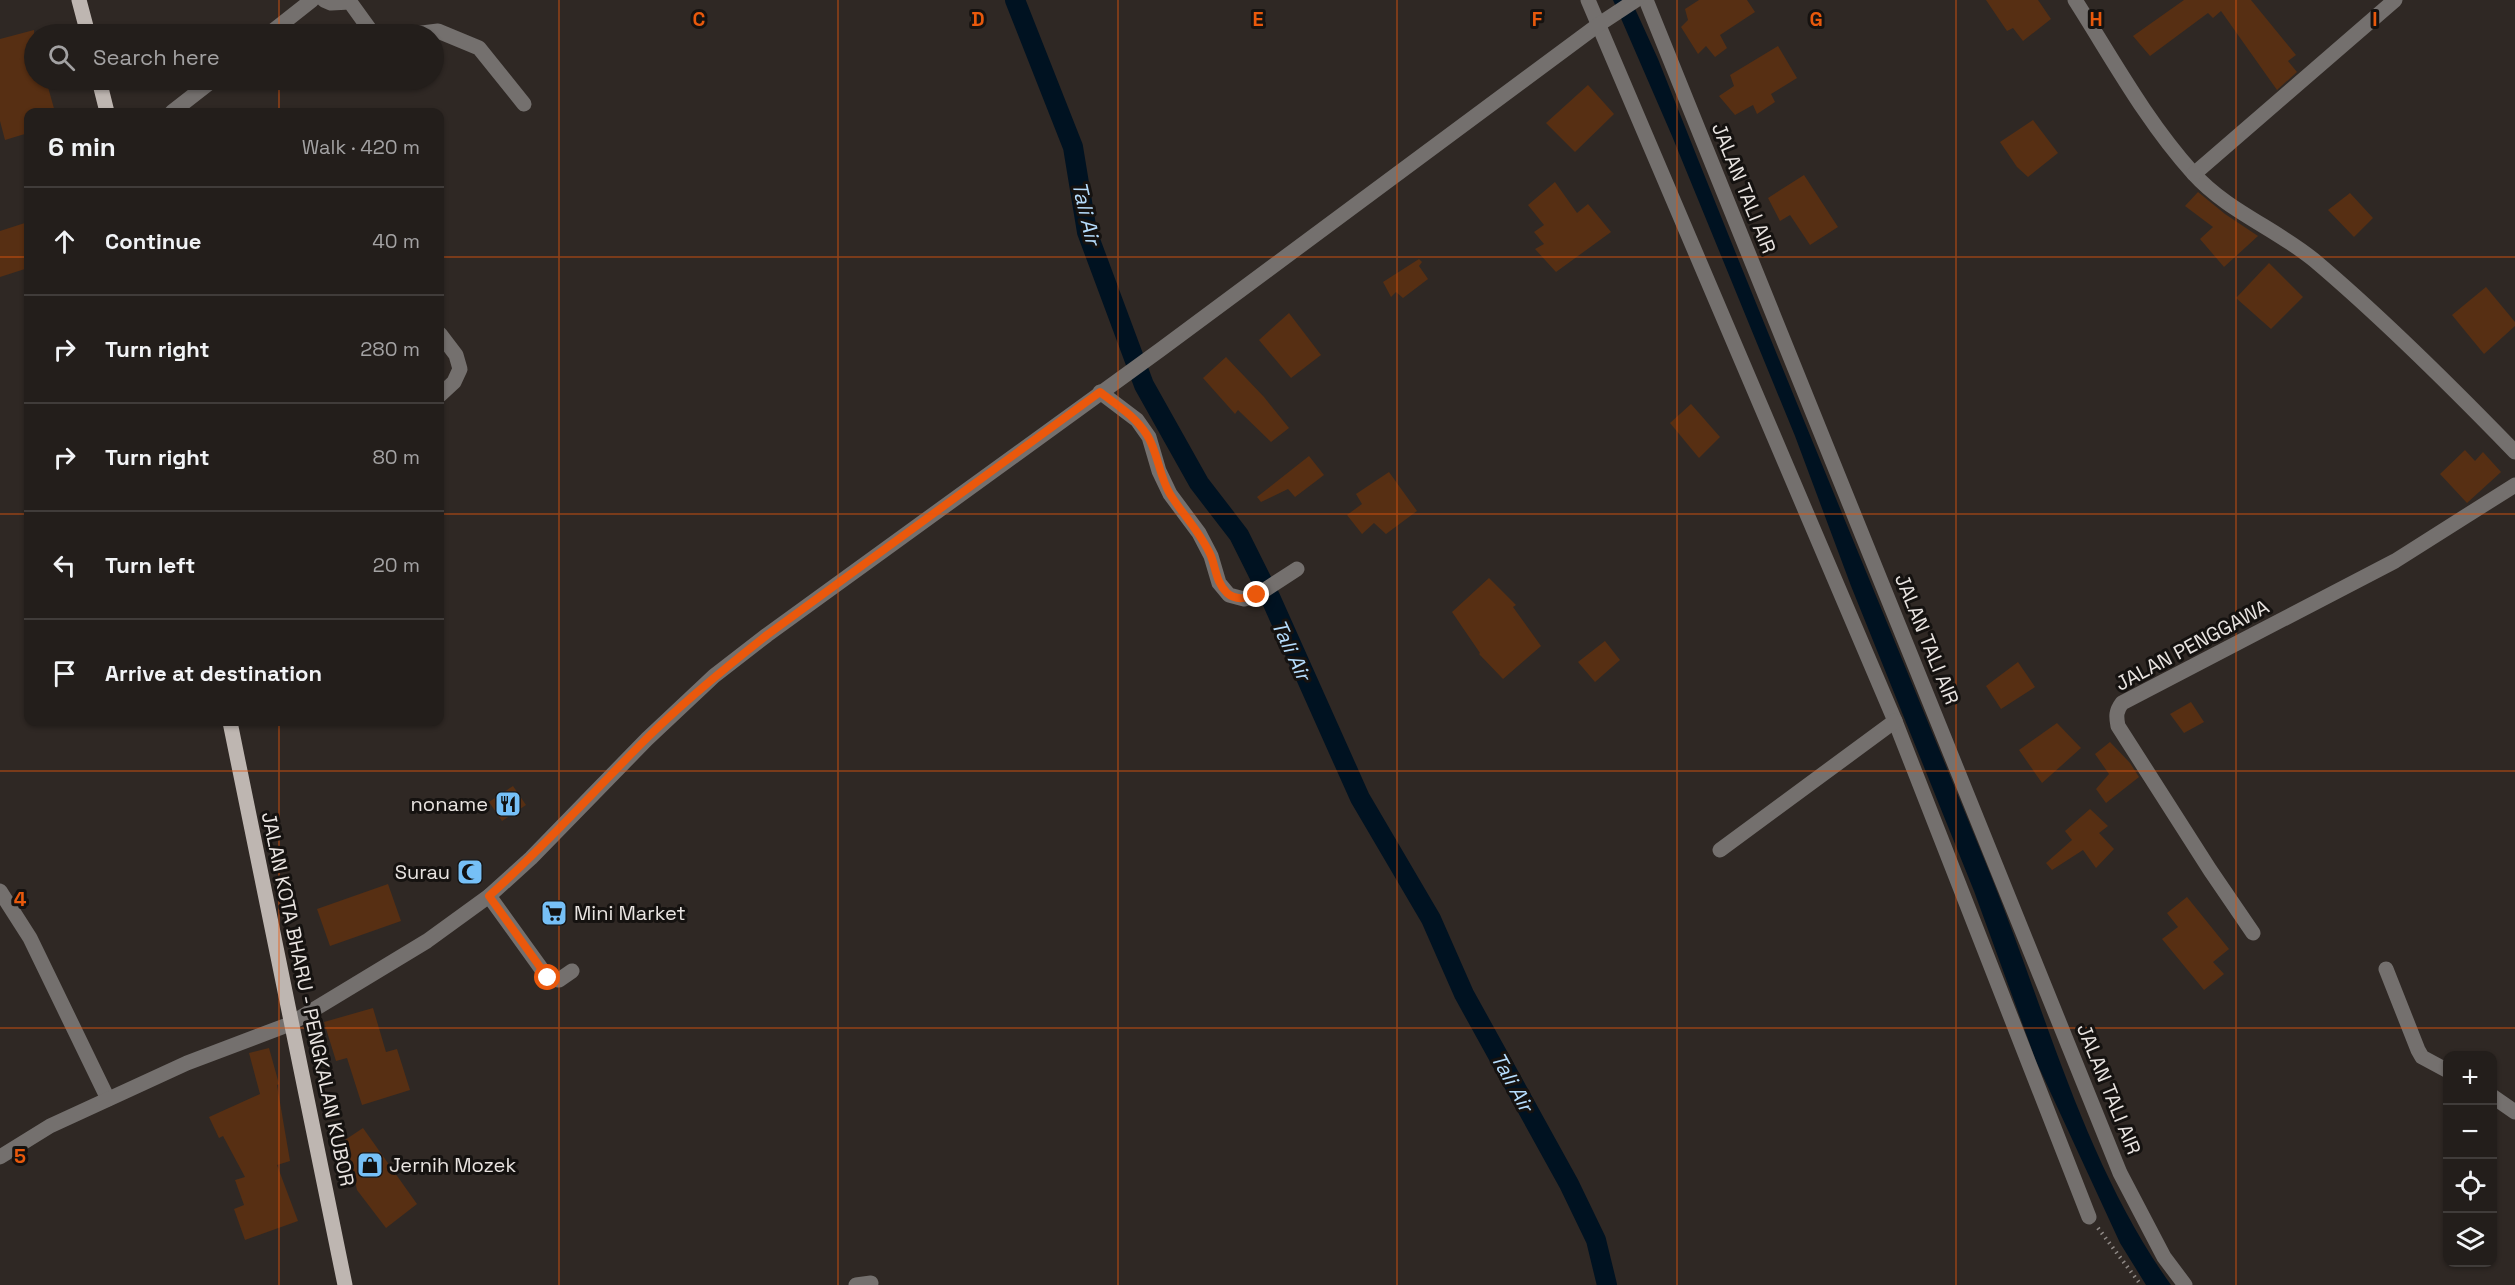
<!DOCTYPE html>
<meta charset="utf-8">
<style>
body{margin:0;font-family:"Space Grotesk",sans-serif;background:#2b2724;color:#f1f3f6}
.controls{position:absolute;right:18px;bottom:18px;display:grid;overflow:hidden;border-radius:12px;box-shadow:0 2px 4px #0004}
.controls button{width:54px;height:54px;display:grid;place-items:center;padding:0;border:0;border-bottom:2px solid #403c3a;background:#231e1b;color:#f1f3f6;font:30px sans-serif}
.stop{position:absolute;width:18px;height:18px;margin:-14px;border:4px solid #ea580c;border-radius:50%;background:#fff}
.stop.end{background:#ea580c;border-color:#fff;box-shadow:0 2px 6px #0008}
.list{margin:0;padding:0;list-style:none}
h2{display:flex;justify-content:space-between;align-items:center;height:78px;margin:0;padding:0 24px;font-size:26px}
h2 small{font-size:20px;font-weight:400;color:#a3a2a3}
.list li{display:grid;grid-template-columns:39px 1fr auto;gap:18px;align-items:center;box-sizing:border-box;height:108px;padding:0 24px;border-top:2px solid #403c3a}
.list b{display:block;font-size:22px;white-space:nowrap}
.list em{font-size:20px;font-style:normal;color:#a3a2a3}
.icon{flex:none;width:33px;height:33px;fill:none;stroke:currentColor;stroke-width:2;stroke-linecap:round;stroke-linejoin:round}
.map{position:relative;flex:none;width:2515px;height:1285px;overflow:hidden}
.search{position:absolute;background:#231e1b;box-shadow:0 2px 4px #0004;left:24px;top:24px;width:420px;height:66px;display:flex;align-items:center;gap:15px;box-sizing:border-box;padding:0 21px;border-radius:33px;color:#a3a2a3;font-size:22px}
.panel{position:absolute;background:#231e1b;box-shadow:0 2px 4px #0004;left:24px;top:108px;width:420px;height:618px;border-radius:12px}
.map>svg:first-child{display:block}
.water{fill:#001221}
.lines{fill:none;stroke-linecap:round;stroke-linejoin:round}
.canal{stroke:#001221;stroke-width:20}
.building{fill:#572f13}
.path{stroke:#8f8986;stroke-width:4;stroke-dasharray:1.5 4.5;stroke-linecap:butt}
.minor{stroke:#74706e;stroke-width:15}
.major{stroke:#beb6b1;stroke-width:15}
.route{stroke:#ea580c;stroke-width:8}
.grid{fill:none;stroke:#e8590c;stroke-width:1.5;stroke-opacity:0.55}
.labels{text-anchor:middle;stroke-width:6;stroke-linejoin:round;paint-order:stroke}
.street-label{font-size:20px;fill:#e9e4e1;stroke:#151210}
.poi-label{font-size:20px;fill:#e9e4e1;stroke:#151210;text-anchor:end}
.water-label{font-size:21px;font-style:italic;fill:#b6ddfd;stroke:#151210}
.grid-label{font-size:20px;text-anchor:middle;font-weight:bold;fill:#e8590c;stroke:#151210;stroke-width:6;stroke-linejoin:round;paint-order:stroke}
</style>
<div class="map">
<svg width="2515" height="1285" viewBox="0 0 2515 1285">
<rect width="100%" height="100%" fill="#2f2824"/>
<path class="water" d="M 1613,0 L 1631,0 L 1658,59 C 1766,332 1880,604 1991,876 C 2047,1014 2084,1163 2171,1285 L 2146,1285 L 2120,1243 L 2036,1061 L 1974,891 L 1851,586 L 1795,436 L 1672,136 Z"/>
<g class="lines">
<polyline class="canal" points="1015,0 1073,147 1087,232 1144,385 1199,483 1239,535 1271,599 1360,798 1431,919 1464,994 1569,1184 1596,1240 1607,1285"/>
</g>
<g class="building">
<polygon points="1699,0 1747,0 1755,12 1720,35 1727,48 1715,57 1706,46 1698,54 1681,27 1688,20 1685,9"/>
<polygon points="1986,0 2038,0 2051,19 2023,41 2013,28 2007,31"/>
<polygon points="2184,0 2251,0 2296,55 2288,61 2297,72 2277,90 2221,11 2213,18 2208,13 2150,56 2133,36"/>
<polygon points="34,30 34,80 46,80 55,112 28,112 28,133 5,140 0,121 0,39"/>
<polygon points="1778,46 1797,78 1771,94 1775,102 1757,114 1753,105 1735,115 1719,96 1734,86 1730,75"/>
<polygon points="1588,85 1614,114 1575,152 1546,123"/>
<polygon points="2033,120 2058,153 2028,177 2017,167 2000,142"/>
<polygon points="1804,175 1838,227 1810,245 1790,215 1780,221 1768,198"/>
<polygon points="1555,182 1577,213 1588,204 1611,232 1556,272 1535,249 1544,244 1534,232 1544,225 1528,205"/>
<polygon points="2198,192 2225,214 2258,236 2224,267 2200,239 2213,227 2185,206"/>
<polygon points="2350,193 2373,218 2354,237 2328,210"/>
<polygon points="28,222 28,268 0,277 0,231"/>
<polygon points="1419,259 1422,262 1419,266 1428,279 1403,298 1396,292 1391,297 1383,282"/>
<polygon points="2269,263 2303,297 2271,329 2236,298"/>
<polygon points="2486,287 2515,322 2515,326 2484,354 2452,315"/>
<polygon points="1289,313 1321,355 1291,378 1259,340"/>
<polygon points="1226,357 1264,397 1289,428 1271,442 1238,410 1235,414 1203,378"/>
<polygon points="1691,404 1720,437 1699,458 1670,423"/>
<polygon points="2465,450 2475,461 2483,452 2501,472 2467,503 2440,474"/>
<polygon points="1309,456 1324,475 1295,497 1288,489 1261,502 1257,497"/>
<polygon points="1389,472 1417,511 1386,534 1374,523 1362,534 1347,515 1362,504 1356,494"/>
<polygon points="1489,578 1516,605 1513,607 1541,646 1503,679 1479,654 1480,653 1452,612"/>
<polygon points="1605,641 1620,660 1595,682 1578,662"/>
<polygon points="2018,662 2035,687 2001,709 1986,686"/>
<polygon points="2191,702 2204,722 2184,733 2170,714"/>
<polygon points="2057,723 2081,748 2042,783 2019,750"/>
<polygon points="2110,742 2130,763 2139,777 2106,803 2096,789 2109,774 2095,754"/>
<polygon points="513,786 526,805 502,821 489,802"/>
<polygon points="2090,809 2108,826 2099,833 2114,849 2096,868 2083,850 2052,870 2046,863 2072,840 2065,831"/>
<polygon points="388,884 401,921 330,946 317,909"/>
<polygon points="2187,897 2229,949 2213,962 2224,974 2204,990 2162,939 2178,927 2167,913"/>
<polygon points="373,1008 386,1052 397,1049 410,1090 362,1105 347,1058 336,1061 324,1022"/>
<polygon points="269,1048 279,1084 277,1085 290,1161 277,1165 298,1221 245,1240 234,1209 244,1205 235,1180 245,1177 223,1136 219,1138 209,1117 260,1094 249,1053"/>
<polygon points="363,1128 417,1204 386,1228 357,1190 345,1140"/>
</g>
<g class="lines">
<polyline class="path" points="2098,1228 2141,1285"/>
<g class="minor">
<polyline points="324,0 331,3 350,2 373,34"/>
<polyline points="1588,0 1895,721 2089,1217"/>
<polyline points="1646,0 2120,1173 2164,1257 2185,1285"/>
<path d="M 2075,0 C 2112,58 2146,121 2193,173 C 2227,211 2275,228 2314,260 C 2385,320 2451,386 2515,452"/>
<polyline points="269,34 312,0"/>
<polyline points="414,34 438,31 479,48 524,104"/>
<polyline points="172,112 213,80"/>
<polyline points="2194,174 2395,0"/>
<polyline points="440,334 456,355 460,369 454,382 440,395"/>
<polyline points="1100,392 1137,420 1149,437 1159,471 1170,494 1199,533 1211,556 1219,583 1229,595 1244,599 1257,595 1297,569"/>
<polyline points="1720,850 1895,721"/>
<polyline points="0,891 30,938 108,1099"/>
<polyline points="489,896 548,978 559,980 572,971"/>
<path d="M 2253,933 L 2210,870 L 2118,726 C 2116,716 2116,711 2122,703 L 2395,561 L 2515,485"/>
<polyline points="2386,969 2418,1050 2422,1057 2448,1071"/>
<polyline points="2492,1096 2515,1112"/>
<polyline points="0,1157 50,1126 187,1063 290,1024 427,941 489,896 531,858 647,739 714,676 767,635 1160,350 1598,25 1636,0"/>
<polyline points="856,1285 871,1283"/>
</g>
<g class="major">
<polyline points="79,0 88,34"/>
<polyline points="99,80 107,112"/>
<polyline points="230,722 345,1285"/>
</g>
</g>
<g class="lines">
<path class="route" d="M 548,978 L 489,896 C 544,847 593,792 645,740 C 683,702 725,668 767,635 L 1100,392 C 1117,405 1135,416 1147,435 C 1158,452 1159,476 1170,494 C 1183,515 1201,533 1211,556 C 1216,569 1216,582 1227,593 C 1236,601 1247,598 1257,595"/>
</g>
<path class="grid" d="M 279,0 L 279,34M 559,0 L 559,1285M 838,0 L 838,1285M 1118,0 L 1118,1285M 1397,0 L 1397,1285M 1677,0 L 1677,1285M 1956,0 L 1956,1285M 2236,0 L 2236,1285M 279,80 L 279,112M 0,257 L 28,257M 440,257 L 2515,257M 0,514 L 28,514M 440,514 L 2515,514M 279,722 L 279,1285M 0,771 L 2515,771M 0,1028 L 2515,1028"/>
<defs>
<g id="restaurant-square" transform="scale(1.35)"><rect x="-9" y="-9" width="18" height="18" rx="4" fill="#76c0f7" stroke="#151210"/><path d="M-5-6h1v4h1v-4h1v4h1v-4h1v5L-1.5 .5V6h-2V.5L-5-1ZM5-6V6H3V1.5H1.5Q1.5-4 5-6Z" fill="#111"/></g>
<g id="mosque-square" transform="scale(1.35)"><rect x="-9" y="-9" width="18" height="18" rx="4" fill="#76c0f7" stroke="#151210"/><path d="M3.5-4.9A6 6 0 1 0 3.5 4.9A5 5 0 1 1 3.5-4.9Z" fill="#111"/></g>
<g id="supermarket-square" transform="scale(1.35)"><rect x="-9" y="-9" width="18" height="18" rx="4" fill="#76c0f7" stroke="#151210"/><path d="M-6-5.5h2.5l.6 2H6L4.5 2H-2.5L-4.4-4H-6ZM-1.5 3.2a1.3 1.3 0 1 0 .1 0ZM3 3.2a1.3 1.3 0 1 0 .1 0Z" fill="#111"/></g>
<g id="shop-square" transform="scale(1.35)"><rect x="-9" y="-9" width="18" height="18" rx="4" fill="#76c0f7" stroke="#151210"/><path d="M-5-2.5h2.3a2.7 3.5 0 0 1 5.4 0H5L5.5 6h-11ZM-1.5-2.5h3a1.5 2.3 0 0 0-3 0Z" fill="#111"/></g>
</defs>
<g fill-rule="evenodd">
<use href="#restaurant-square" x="508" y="804"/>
<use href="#mosque-square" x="470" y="872"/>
<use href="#supermarket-square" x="554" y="913"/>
<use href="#shop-square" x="370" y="1165"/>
</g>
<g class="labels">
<g class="street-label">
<text transform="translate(1744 188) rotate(68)" y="7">JALAN TALI AIR</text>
<text transform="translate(1927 639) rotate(68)" y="7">JALAN TALI AIR</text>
<text transform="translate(2192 645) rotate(-28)" y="7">JALAN PENGGAWA</text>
<text transform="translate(308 999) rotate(78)" y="7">JALAN KOTA BHARU - PENGKALAN KUBOR</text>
<text transform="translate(2109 1089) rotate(68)" y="7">JALAN TALI AIR</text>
</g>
<g class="poi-label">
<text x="488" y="811">noname</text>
<text x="450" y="879">Surau</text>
<text x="574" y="920" text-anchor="start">Mini Market</text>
<text x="389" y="1172" text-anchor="start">Jernih Mozek</text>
</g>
<g class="water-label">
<text transform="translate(1086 213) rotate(77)" y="7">Tali Air</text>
<text transform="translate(1291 650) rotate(65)" y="7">Tali Air</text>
<text transform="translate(1512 1082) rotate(61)" y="7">Tali Air</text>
</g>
</g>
<g class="grid-label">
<text x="699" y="26">C</text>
<text x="978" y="26">D</text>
<text x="1258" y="26">E</text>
<text x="1537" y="26">F</text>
<text x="1816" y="26">G</text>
<text x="2096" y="26">H</text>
<text x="2375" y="26">I</text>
<text x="20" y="906">4</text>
<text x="20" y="1163">5</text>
</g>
</svg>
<div class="controls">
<button>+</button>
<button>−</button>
<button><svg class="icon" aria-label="locate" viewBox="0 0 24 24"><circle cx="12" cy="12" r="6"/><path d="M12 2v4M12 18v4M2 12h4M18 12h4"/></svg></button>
<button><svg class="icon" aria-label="layers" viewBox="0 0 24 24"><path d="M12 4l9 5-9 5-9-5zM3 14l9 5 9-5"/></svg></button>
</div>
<div class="stop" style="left:548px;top:978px"></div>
<div class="stop end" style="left:1257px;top:595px"></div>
<div class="search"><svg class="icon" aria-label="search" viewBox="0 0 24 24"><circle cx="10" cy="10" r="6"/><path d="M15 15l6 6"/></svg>Search here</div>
<section class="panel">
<h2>6 min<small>Walk · 420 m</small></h2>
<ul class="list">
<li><svg class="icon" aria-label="ahead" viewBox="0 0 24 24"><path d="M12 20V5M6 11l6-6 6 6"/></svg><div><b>Continue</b></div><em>40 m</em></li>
<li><svg class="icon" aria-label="right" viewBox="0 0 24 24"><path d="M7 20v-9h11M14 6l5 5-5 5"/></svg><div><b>Turn right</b></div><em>280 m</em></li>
<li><svg class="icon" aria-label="right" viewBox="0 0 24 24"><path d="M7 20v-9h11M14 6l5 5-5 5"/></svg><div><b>Turn right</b></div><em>80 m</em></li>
<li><svg class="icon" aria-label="left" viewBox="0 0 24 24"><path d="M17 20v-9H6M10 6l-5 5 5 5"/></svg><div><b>Turn left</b></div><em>20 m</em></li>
<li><svg class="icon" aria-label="arrive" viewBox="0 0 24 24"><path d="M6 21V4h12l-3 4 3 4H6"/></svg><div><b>Arrive at destination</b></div></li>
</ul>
</section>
</div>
